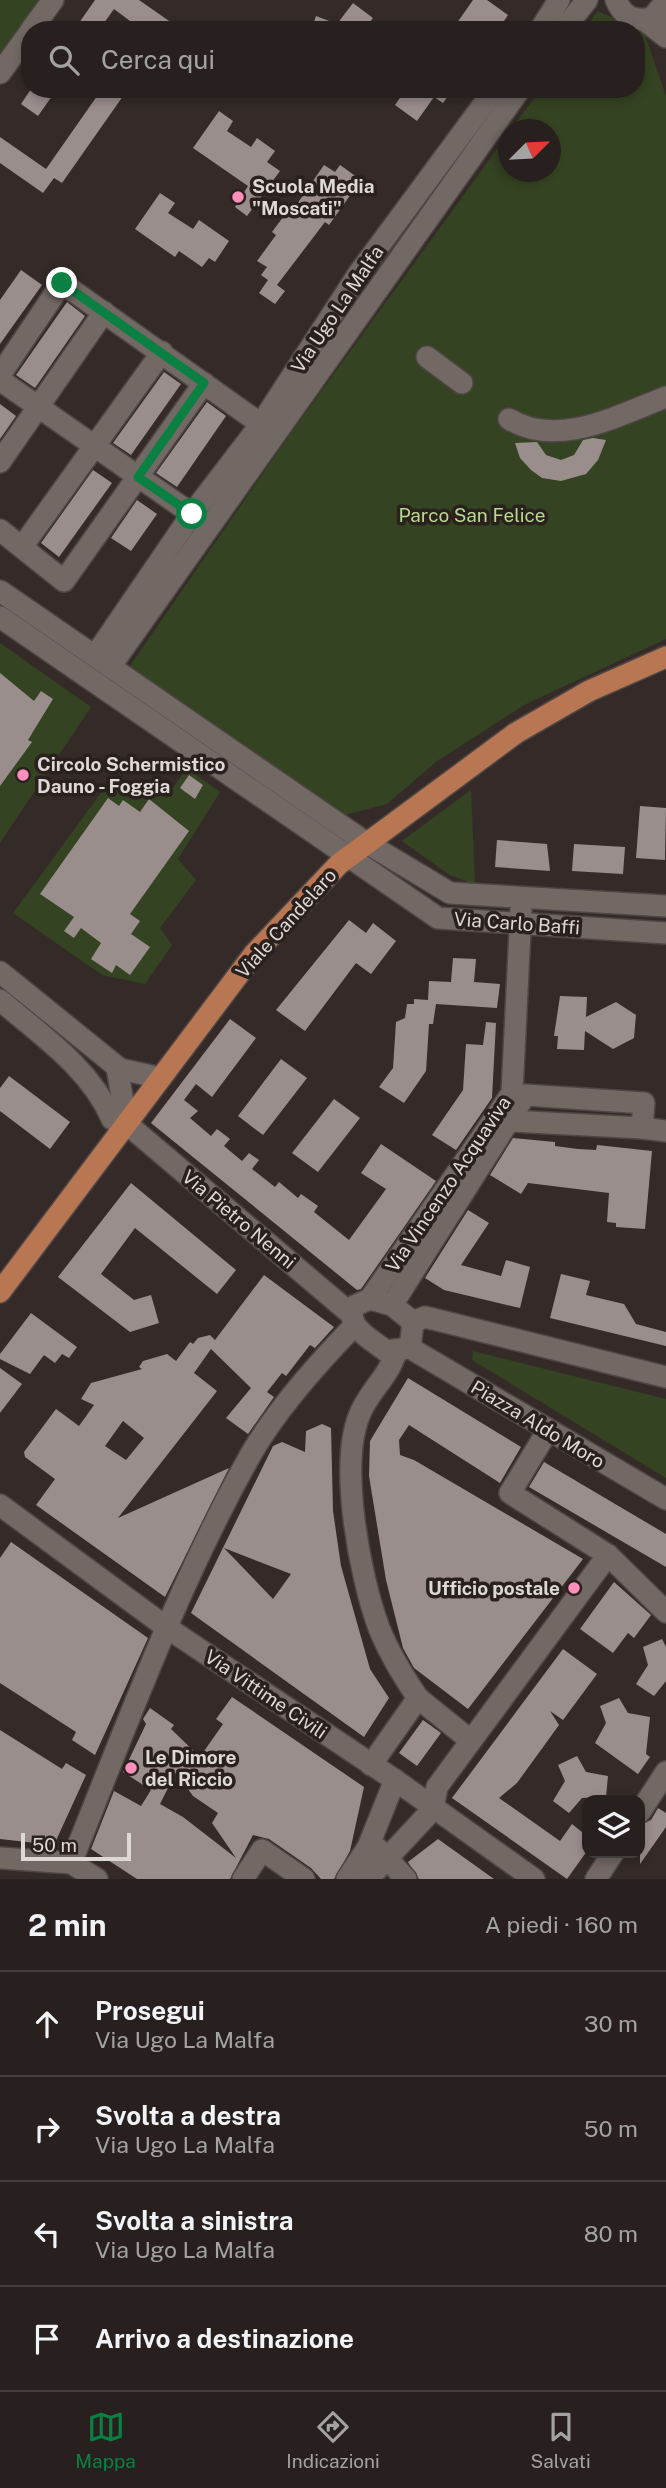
<!DOCTYPE html>
<html lang="it">
<meta charset="utf-8">
<style>
body{margin:0;font-family:"Public Sans",sans-serif;background:#332d2b;color:#f1f3f6}
.controls{position:absolute;right:21px;bottom:21px;display:grid;overflow:hidden;border-radius:14px;box-shadow:0 4px 10px #0003}
.controls button{width:63px;height:63px;display:grid;place-items:center;padding:0;border:0;border-bottom:2px solid #433e3c;background:#27201e;color:#f1f3f6;font:35px sans-serif}
.compass{position:absolute;left:498px;top:119px;width:63px;height:63px;border-radius:50%;background:#27201e;box-shadow:0 4px 10px #0003;rotate:66deg}
.scale{position:absolute;left:21px;bottom:18px;width:110px;box-sizing:border-box;padding-left:7px;border:4px solid #ded8d6;border-top:0;font-size:19px;line-height:24px;white-space:nowrap;color:#ded8d6;-webkit-text-stroke:5px #2a211e;paint-order:stroke}
.stop{position:absolute;width:21px;height:21px;margin:-16px;border:5px solid #0b8043;border-radius:50%;background:#fff}
.stop.end{background:#0b8043;border-color:#fff;box-shadow:0 2px 7px #0008}
.list{margin:0;padding:0;list-style:none}
h2{display:flex;justify-content:space-between;align-items:center;height:91px;margin:0;padding:0 28px;font-size:30px}
h2 small{font-size:23px;font-weight:400;color:#a4a3a4}
.list li{display:grid;grid-template-columns:46px 1fr auto;gap:21px;align-items:center;box-sizing:border-box;height:105px;padding:0 28px;border-top:2px solid #433e3c}
.list b{display:block;font-size:26px;white-space:nowrap}
.list p{margin:0;font-size:23px;white-space:nowrap;color:#a4a3a4}
.list em{font-size:23px;font-style:normal;color:#a4a3a4}
.icon{flex:none;width:38px;height:38px;fill:none;stroke:currentColor;stroke-width:2;stroke-linecap:round;stroke-linejoin:round}
.map{position:relative;flex:none;width:666px;height:1879px;overflow:hidden}
.search{position:absolute;background:#27201e;box-shadow:0 4px 10px #0003;left:21px;right:21px;top:21px;height:77px;display:flex;align-items:center;gap:18px;box-sizing:border-box;padding:0 24px;border-radius:28px;color:#a4a3a4;font-size:26px}
.sheet{height:511px;background:#27201e}
nav{display:flex;justify-content:space-around;align-items:center;box-sizing:border-box;height:98px;border-top:2px solid #433e3c;background:#27201e;font-size:19px;color:#a4a3a4}
nav a{display:grid;justify-items:center;gap:4px}
nav .on{color:#0b8043}
.map>svg:first-child{display:block}
.green{fill:#344321}
.building{fill:#9a8e8d;fill-rule:evenodd}
.lines{fill:none;stroke-linecap:round;stroke-linejoin:round}
.minor-casing{stroke:#4e4644;stroke-width:24}
.major-casing{stroke:#4e4644;stroke-width:24}
.minor{stroke:#726864;stroke-width:21}
.major{stroke:#b87752;stroke-width:21}
.route{stroke:#0b8043;stroke-width:9}
.poi-dot{fill:#fe8ebc;stroke:#2a211e;stroke-width:2.5}
.labels{text-anchor:middle;stroke-width:7;stroke-linejoin:round;paint-order:stroke}
.poi-label{font-size:19px;font-weight:bold;fill:#ded8d6;stroke:#2a211e;text-anchor:start}
.street-label{font-size:19px;fill:#ded8d6;stroke:#2a211e}
.park-label{font-size:19px;fill:#b8d990;stroke:#2a211e}
</style>
<div class="map">
<svg width="666" height="1879" viewBox="0 0 666 1879">
<rect width="100%" height="100%" fill="#342b28"/>
<g class="green">
<polygon points="0,0 42,0 0,58"/>
<polygon points="598,11 644,32 666,96 666,639 526,704 437,761 387,804 341,816 129,667 293,430 508,134 508,172 550,172 550,130 511,129 541,89 636,89 636,30 584,30"/>
<polygon points="0,643 91,707 0,843"/>
<polygon points="187,768 220,792 178,859 196,880 160,928 172,945 145,984 102,975 13,913 109,782 137,800 154,781 170,792"/>
<polygon points="471,790 475,885 448,874 402,841"/>
<polygon points="473,1351 666,1399 666,1478 472,1360"/>
</g>
<g class="building">
<polygon points="95,0 139,0 172,23 167,30 142,30 114,9 99,30 74,30"/>
<polygon points="473,0 487,0 508,15 498,30 452,30"/>
<polygon points="353,3 373,18 364,30 311,30 316,16 337,24"/>
<polygon points="31,89 57,89 38,116 21,104"/>
<polygon points="102,89 128,89 62,183 54,178 43,193 0,163 0,137 46,169"/>
<polygon points="406,89 453,89 443,103 434,97 417,121 395,105"/>
<polygon points="219,111 233,121 227,131 251,147 257,138 275,151 267,162 280,171 247,216 235,207 248,186 193,148"/>
<polygon points="324,165 335,172 340,165 361,180 329,225 325,222 277,285 285,291 275,304 259,293 268,280 261,275 267,267 257,261 276,235 272,232 292,205 295,207"/>
<polygon points="160,193 175,203 168,213 193,229 199,220 229,241 215,262 209,258 202,267 179,251 175,257 135,229"/>
<polygon points="21,270 42,285 0,344 0,300"/>
<polygon points="67,302 85,316 35,388 16,375"/>
<polygon points="164,372 181,384 131,455 113,443"/>
<polygon points="207,402 226,416 177,487 156,473"/>
<polygon points="0,404 16,416 0,439"/>
<polygon points="593,438 606,440 598,460 586,474 561,481 542,478 531,470 520,458 515,443 537,442 546,455 561,460 574,455 583,440"/>
<polygon points="93,470 112,483 59,557 41,543"/>
<polygon points="137,500 157,514 131,551 111,538"/>
<polygon points="0,673 34,701 41,691 53,699 28,740 32,742 0,786"/>
<polygon points="189,775 203,785 195,799 180,788"/>
<polygon points="108,798 119,806 123,800 140,812 149,799 189,831 130,914 140,921 131,934 150,947 130,975 116,965 112,973 91,959 101,943 81,928 74,938 64,931 74,917 40,894"/>
<polygon points="640,806 666,808 665,860 636,858"/>
<polygon points="497,840 547,844 550,871 495,867"/>
<polygon points="574,844 625,847 623,874 572,871"/>
<polygon points="349,920 366,933 373,923 396,941 371,974 356,963 305,1031 276,1010"/>
<polygon points="453,958 476,959 474,982 500,984 497,1008 436,1004 433,1024 429,1024 426,1071 404,1103 379,1087 393,1068 396,1022 405,1018 407,1004 414,1004 414,999 428,1000 429,981 451,982"/>
<polygon points="560,996 587,997 586,1017 616,1002 636,1015 634,1038 613,1049 585,1031 584,1050 557,1049 558,1036 554,1036"/>
<polygon points="230,1019 256,1038 212,1097 196,1084 184,1100 198,1111 190,1118 211,1136 217,1129 230,1139 224,1146 242,1161 249,1153 259,1160 252,1169 275,1187 279,1182 298,1198 301,1194 318,1206 314,1212 349,1240 386,1189 361,1173 381,1144 436,1181 361,1289 357,1290 151,1123"/>
<polygon points="486,1022 496,1023 492,1098 456,1150 432,1135 463,1090 466,1044 483,1045"/>
<polygon points="281,1059 307,1078 263,1135 238,1116"/>
<polygon points="9,1076 70,1122 50,1149 0,1111 0,1088"/>
<polygon points="334,1099 360,1118 318,1172 292,1153"/>
<polygon points="513,1138 555,1142 555,1146 578,1149 596,1150 597,1145 652,1151 645,1229 616,1227 616,1223 607,1222 609,1193 528,1183 521,1194 490,1175"/>
<polygon points="131,1183 236,1270 217,1294 135,1228 101,1274 134,1300 151,1295 159,1323 130,1332 58,1277"/>
<polygon points="468,1210 489,1223 461,1265 501,1276 506,1260 530,1267 520,1308 444,1290 425,1278"/>
<polygon points="561,1274 590,1281 586,1295 624,1304 636,1324 666,1332 666,1346 550,1318"/>
<path d="M 264,1275 L 334,1327 L 315,1348 L 310,1345 L 286,1376 L 282,1373 L 267,1392 L 274,1397 L 248,1434 L 226,1418 L 251,1388 L 211,1349 L 194,1373 L 217,1391 L 118,1518 L 229,1468 L 165,1597 L 36,1505 L 55,1479 L 25,1457 L 24,1452 L 56,1409 L 79,1426 L 94,1405 L 81,1399 L 91,1383 L 142,1369 L 139,1367 L 143,1361 L 167,1354 L 176,1361 L 190,1342 L 193,1344 L 198,1338 L 210,1335 L 215,1340 ZM 123,1421 L 144,1438 L 126,1460 L 105,1446 Z"/>
<polygon points="31,1313 77,1347 69,1358 62,1354 55,1363 44,1355 30,1374 0,1359 0,1354"/>
<polygon points="0,1368 22,1384 0,1413"/>
<polygon points="408,1378 521,1447 500,1483 409,1425 399,1440 400,1455 414,1460 583,1559 468,1709 414,1668 403,1648 386,1580 369,1476 370,1441"/>
<path d="M 322,1424 L 331,1428 L 333,1511 L 341,1566 L 370,1669 L 389,1698 L 364,1737 L 191,1613 L 273,1446 L 282,1442 L 305,1452 L 306,1431 ZM 224,1548 L 291,1574 L 273,1599 Z"/>
<polygon points="544,1462 666,1534 666,1567 529,1487"/>
<polygon points="11,1542 148,1638 95,1755 72,1740 76,1732 0,1683 0,1558"/>
<polygon points="614,1582 651,1615 634,1638 628,1633 613,1653 580,1629"/>
<polygon points="662,1639 666,1647 666,1681 654,1696 636,1684 648,1665 643,1647"/>
<polygon points="563,1649 597,1674 563,1720 550,1711 559,1725 517,1783 499,1798 560,1841 572,1824 587,1836 587,1851 567,1879 452,1798"/>
<path d="M 232,1697 L 364,1787 L 350,1851 L 334,1879 L 321,1879 L 311,1868 L 269,1839 L 253,1835 L 230,1879 L 137,1879 L 91,1849 L 114,1791 L 141,1806 L 151,1790 L 123,1772 L 146,1724 L 143,1719 L 150,1708 L 174,1725 L 171,1729 L 200,1757 L 223,1724 L 216,1719 ZM 176,1772 L 193,1796 L 218,1813 L 212,1823 L 236,1858 L 183,1817 L 160,1804 Z"/>
<polygon points="619,1698 628,1713 650,1717 646,1754 650,1757 638,1774 595,1743 606,1723 600,1706"/>
<polygon points="423,1720 441,1733 417,1766 399,1753"/>
<polygon points="0,1730 62,1769 66,1763 86,1775 54,1845 0,1839"/>
<polygon points="577,1756 586,1772 608,1776 606,1797 582,1798 569,1813 553,1801 565,1781 558,1765"/>
<polygon points="658,1808 666,1813 666,1827 640,1864 640,1825 651,1820"/>
<polygon points="438,1839 494,1879 419,1879 408,1862"/>
</g>
<g class="lines">
<g class="minor-casing">
<g id="minor">
<path d="M 616,0 C 623,17 635,22 652,18 L 666,1"/>
<polyline points="644,20 666,37 663,8"/>
<polyline points="31,30 53,0"/>
<polyline points="540,30 559,0"/>
<polyline points="563,30 587,0"/>
<polyline points="0,73 30,32"/>
<polyline points="427,357 462,383"/>
<polyline points="0,375 62,283 272,432"/>
<polyline points="0,380 192,514"/>
<path d="M 509,419 C 557,449 619,415 666,397"/>
<polyline points="0,462 104,312"/>
<polyline points="0,530 64,581 204,383"/>
<polyline points="22,547 162,352"/>
<polyline points="0,591 365,842 450,893 666,906"/>
<polyline points="0,617 438,918 666,933"/>
<polyline points="95,656 192,514 261,424 359,273 495,89"/>
<polyline points="110,667 520,89"/>
<polyline points="0,972 120,1069 161,1078"/>
<path d="M 0,1000 C 41,1035 90,1068 112,1119 L 127,1124 L 351,1314"/>
<polyline points="117,1068 127,1124"/>
<polyline points="501,1113 511,1121 642,1128 644,1103 525,1095"/>
<polyline points="642,1128 666,1131"/>
<polyline points="370,1299 512,1093 521,910"/>
<polyline points="392,1305 524,1097"/>
<polyline points="413,1322 425,1317 666,1377"/>
<path d="M 410,1348 L 413,1322 L 392,1305 L 370,1299 L 354,1306 C 345,1327 371,1339 386,1351 L 410,1348 L 666,1499"/>
<polyline points="548,1430 510,1493 608,1555 666,1612"/>
<polyline points="0,1505 166,1627 395,1780 534,1879"/>
<polyline points="418,1698 470,1740"/>
<path d="M 371,1765 L 418,1698 C 403,1676 389,1653 379,1628 C 360,1577 339,1467 359,1416 C 367,1393 389,1377 396,1352"/>
<polyline points="640,1812 666,1772"/>
<polyline points="377,1848 406,1879"/>
<polyline points="0,1858 71,1863 97,1879"/>
<path d="M 71,1863 C 127,1725 178,1584 251,1454 C 277,1409 318,1363 354,1326"/>
<polyline points="243,1879 262,1850 304,1879"/>
<polyline points="347,1879 368,1847 395,1780"/>
<polyline points="368,1879 433,1809 437,1787 608,1555"/>
<polyline points="596,1879 613,1853"/>
</g>
</g>
<g class="major-casing">
<polyline id="major" points="0,1292 254,954 339,864 516,733 589,691 666,657"/>
</g>
<use href="#minor" class="minor"/>
<use href="#major" class="major"/>
</g>
<g class="lines">
<polyline class="route" points="62,283 204,383 138,477 192,514"/>
</g>
<g class="poi-dot">
<circle cx="238" cy="197" r="7"/>
<circle cx="23" cy="775" r="7"/>
<circle cx="574" cy="1588" r="7"/>
<circle cx="131" cy="1768" r="7"/>
</g>
<g class="labels">
<g class="poi-label">
<text x="252" y="193">Scuola Media<tspan x="252" dy="22">"Moscati"</tspan></text>
<text x="37" y="771">Circolo Schermistico<tspan x="37" dy="22">Dauno - Foggia</tspan></text>
<text x="560" y="1595" text-anchor="end">Ufficio postale</text>
<text x="145" y="1764">Le Dimore<tspan x="145" dy="22">del Riccio</tspan></text>
</g>
<g class="street-label">
<text transform="translate(337 309) rotate(-56)" y="7">Via Ugo La Malfa</text>
<text transform="translate(286 923) rotate(-48)" y="7">Viale Candelaro</text>
<text transform="translate(517 923) rotate(4)" y="7">Via Carlo Baffi</text>
<text transform="translate(448 1184) rotate(-56)" y="7">Via Vincenzo Acquaviva</text>
<text transform="translate(239 1219) rotate(40)" y="7">Via Pietro Nenni</text>
<text transform="translate(538 1424) rotate(31)" y="7">Piazza Aldo Moro</text>
<text transform="translate(266 1694) rotate(34)" y="7">Via Vittime Civili</text>
</g>
<g class="park-label">
<text x="472" y="522">Parco San Felice</text>
</g>
</g>
</svg>
<div class="controls">
<button><svg class="icon" aria-label="layers" viewBox="0 0 24 24"><path d="M12 4l9 5-9 5-9-5zM3 14l9 5 9-5"/></svg></button>
</div>
<svg class="compass" viewBox="-18 -18 36 36"><path d="M0-13l5 13h-10z" fill="#e53935"/><path d="M0 13l5-13h-10z" fill="#a4a3a4"/></svg>
<div class="scale">50 m</div>
<div class="stop" style="left:192px;top:514px"></div>
<div class="stop end" style="left:62px;top:283px"></div>
<div class="search"><svg class="icon" aria-label="search" viewBox="0 0 24 24"><circle cx="10" cy="10" r="6"/><path d="M15 15l6 6"/></svg>Cerca qui</div>
</div>
<section class="sheet">
<h2>2 min<small>A piedi · 160 m</small></h2>
<ul class="list">
<li><svg class="icon" aria-label="ahead" viewBox="0 0 24 24"><path d="M12 20V5M6 11l6-6 6 6"/></svg><div><b>Prosegui</b><p>Via Ugo La Malfa</p></div><em>30 m</em></li>
<li><svg class="icon" aria-label="right" viewBox="0 0 24 24"><path d="M7 20v-9h11M14 6l5 5-5 5"/></svg><div><b>Svolta a destra</b><p>Via Ugo La Malfa</p></div><em>50 m</em></li>
<li><svg class="icon" aria-label="left" viewBox="0 0 24 24"><path d="M17 20v-9H6M10 6l-5 5 5 5"/></svg><div><b>Svolta a sinistra</b><p>Via Ugo La Malfa</p></div><em>80 m</em></li>
<li><svg class="icon" aria-label="arrive" viewBox="0 0 24 24"><path d="M6 21V4h12l-3 4 3 4H6"/></svg><div><b>Arrivo a destinazione</b></div></li>
</ul>
</section>
<nav>
<a class="on"><svg class="icon" aria-label="map" viewBox="0 0 24 24"><path d="M3 6l6-2 6 2 6-2v14l-6 2-6-2-6 2zM9 4v14M15 6v14"/></svg>Mappa</a>
<a><svg class="icon" aria-label="directions" viewBox="0 0 24 24"><path d="M12 3l9 9-9 9-9-9zM9 14v-3h6M13 9l2 2-2 2"/></svg>Indicazioni</a>
<a><svg class="icon" aria-label="saved" viewBox="0 0 24 24"><path d="M7 4h10v16l-5-4-5 4z"/></svg>Salvati</a>
</nav>
